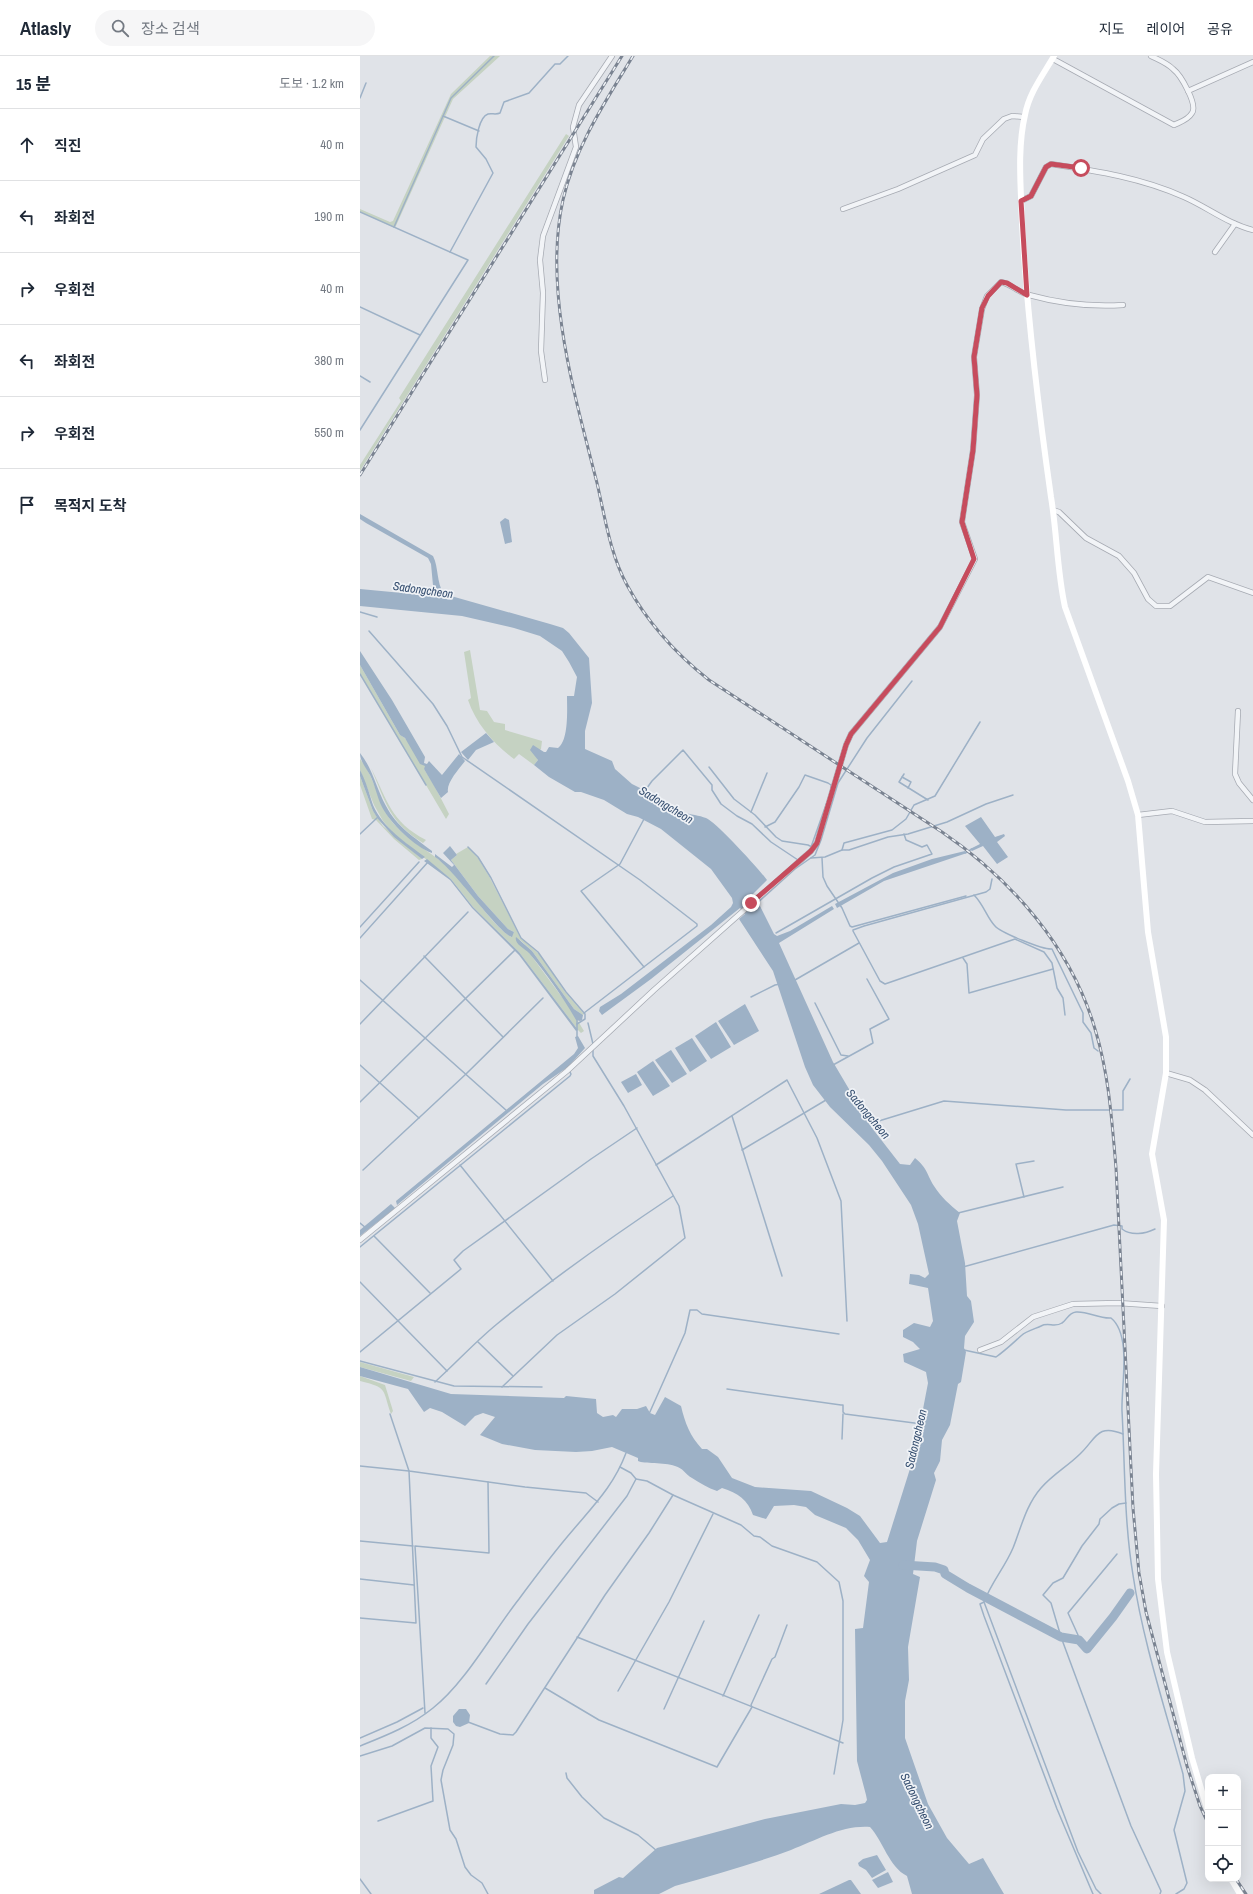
<!DOCTYPE html>
<html lang="ko">
<meta charset="utf-8">
<style>
body{margin:0;font-family:"Archivo Narrow","Noto Sans KR",sans-serif;background:#f6f6f7;color:#1f2937}
.controls{position:absolute;right:12px;bottom:12px;display:grid;overflow:hidden;border-radius:8px;box-shadow:0 4px 16px #0002}
.controls button{width:36px;height:36px;display:grid;place-items:center;padding:0;border:0;border-bottom:1px solid #e0e1e3;background:#fff;color:#1f2937;font:20px sans-serif}
.stop{position:absolute;width:12px;height:12px;margin:-9px;border:3px solid #c64c5d;border-radius:50%;background:#fff}
.stop.end{background:#c64c5d;border-color:#fff;box-shadow:0 1px 4px #0008}
.list{margin:0;padding:0;list-style:none}
h2{display:flex;justify-content:space-between;align-items:center;height:52px;margin:0;padding:0 16px;font-size:17px}
h2 small{font-size:13px;font-weight:400;color:#747a83}
.list li{display:grid;grid-template-columns:26px 1fr auto;gap:12px;align-items:center;box-sizing:border-box;height:72px;padding:0 16px;border-top:1px solid #e0e1e3}
.list b{display:block;font-size:15px;white-space:nowrap}
.list em{font-size:13px;font-style:normal;color:#747a83}
.icon{flex:none;width:22px;height:22px;fill:none;stroke:currentColor;stroke-width:2;stroke-linecap:round;stroke-linejoin:round}
.map{position:relative;flex:none;width:893px;height:1838px;overflow:hidden}
header{display:flex;align-items:center;gap:24px;box-sizing:border-box;height:56px;padding:0 20px;background:#fff;border-bottom:1px solid #e0e1e3}
header strong{font-size:19px}
nav{display:flex;gap:22px;margin-inline-start:auto;font-size:14px}
.search{width:280px;height:36px;background:#f6f6f7;display:flex;align-items:center;gap:10px;box-sizing:border-box;padding:0 14px;border-radius:22px;color:#747a83;font-size:15px}
main{display:flex}
aside{flex:1;background:#fff}
.map>svg:first-child{display:block}
.green{fill:#c5d2c2}
.water{fill:#9db1c6}
.lines{fill:none;stroke-linecap:round;stroke-linejoin:round}
.stream{stroke:#9db1c6;stroke-width:1.5}
.river{stroke:#9db1c6;stroke-width:9}
.street-casing{stroke:#a6aab2;stroke-width:6}
.street{stroke:#f2f4f7;stroke-width:4.5}
.secondary{stroke:#fff;stroke-width:6}
.rail-casing{stroke:#7a8391;stroke-width:3}
.rail{stroke:#eff2f6;stroke-width:1.5;stroke-dasharray:4.5;stroke-linecap:butt}
.route{stroke:#c64c5d;stroke-width:5}
.labels{text-anchor:middle;stroke-width:3.5;stroke-linejoin:round;paint-order:stroke}
.water-label{font-size:12px;font-style:italic;fill:#364f70;stroke:#eff2f6}
</style>
<header>
<strong>Atlasly</strong>
<div class="search"><svg class="icon" aria-label="search" viewBox="0 0 24 24"><circle cx="10" cy="10" r="6"/><path d="M15 15l6 6"/></svg>장소 검색</div>
<nav><a>지도</a><a>레이어</a><a>공유</a></nav>
</header>
<main>
<aside>
<h2>15 분<small>도보 · 1.2 km</small></h2>
<ul class="list">
<li><svg class="icon" aria-label="ahead" viewBox="0 0 24 24"><path d="M12 20V5M6 11l6-6 6 6"/></svg><div><b>직진</b></div><em>40 m</em></li>
<li><svg class="icon" aria-label="left" viewBox="0 0 24 24"><path d="M17 20v-9H6M10 6l-5 5 5 5"/></svg><div><b>좌회전</b></div><em>190 m</em></li>
<li><svg class="icon" aria-label="right" viewBox="0 0 24 24"><path d="M7 20v-9h11M14 6l5 5-5 5"/></svg><div><b>우회전</b></div><em>40 m</em></li>
<li><svg class="icon" aria-label="left" viewBox="0 0 24 24"><path d="M17 20v-9H6M10 6l-5 5 5 5"/></svg><div><b>좌회전</b></div><em>380 m</em></li>
<li><svg class="icon" aria-label="right" viewBox="0 0 24 24"><path d="M7 20v-9h11M14 6l5 5-5 5"/></svg><div><b>우회전</b></div><em>550 m</em></li>
<li><svg class="icon" aria-label="arrive" viewBox="0 0 24 24"><path d="M6 21V4h12l-3 4 3 4H6"/></svg><div><b>목적지 도착</b></div></li>
</ul>
</aside>
<div class="map">
<svg width="893" height="1838" viewBox="0 0 893 1838">
<rect width="100%" height="100%" fill="#e0e3e8"/>
<g class="green">
<polygon points="130,0 140,0 93,43 35,172 0,156 0,153 30,166 33,165 91,38"/>
<polygon points="206,78 209,80 0,415 0,409 41,345 39,342"/>
<path d="M 110,594 L 120,654 L 127,655 L 134,666 L 145,668 L 145,674 L 182,685 L 181,693 L 175,698 L 178,704 L 174,709 L 159,698 L 154,703 C 134,688 116,668 108,644 L 111,642 L 104,596 Z"/>
<path d="M 0,609 L 40,679 C 52,684 54,703 66,710 L 64,713 L 74,729 L 89,758 L 86,763 L 0,617 Z"/>
<path d="M 0,703 C 16,722 17,748 33,767 C 49,786 72,796 90,813 C 112,833 126,864 151,881 L 154,876 L 148,873 L 118,840 L 91,804 L 97,799 L 96,798 L 108,791 L 118,802 L 130,822 L 160,881 L 180,899 L 205,936 L 224,958 L 223,959 L 214,953 L 172,895 L 159,883 L 210,952 L 224,975 L 221,977 L 218,974 L 159,896 L 113,851 L 91,823 L 34,778 L 23,765 L 14,749 L 0,714 Z"/>
<path d="M 11,712 C 28,745 30,765 66,784 L 63,787 C 29,766 26,747 11,712 Z"/>
<polygon points="0,720 13,755 23,770 62,803 59,804 34,783 16,764 12,763 0,729"/>
<polygon points="0,1306 54,1321 51,1325 0,1311"/>
<path d="M 0,1320 L 25,1329 L 33,1355 L 31,1358 C 22,1332 28,1332 0,1325 Z"/>
</g>
<g class="water">
<path d="M 0,458 L 73,500 C 79,512 76,526 84,538 L 190,568 L 203,572 L 209,577 L 229,602 L 232,647 L 225,675 L 225,693 L 252,705 L 255,713 L 272,728 L 304,744 C 311,758 333,757 346,762 C 355,765 399,813 407,824 L 388,843 L 391,847 L 399,848 L 414,878 L 417,880 L 430,875 L 472,850 L 474,853 L 419,887 L 473,1006 L 512,1072 L 540,1108 L 550,1109 L 555,1102 C 568,1113 566,1117 574,1130 C 581,1141 590,1149 600,1157 L 597,1165 L 605,1207 L 607,1240 L 611,1245 L 614,1266 L 605,1280 L 604,1292 L 606,1296 L 601,1326 L 598,1328 L 590,1369 L 582,1384 L 580,1405 L 574,1417 L 576,1424 L 557,1485 L 553,1518 L 560,1521 L 548,1591 L 549,1624 L 545,1645 L 545,1682 L 568,1748 L 587,1782 L 609,1808 L 623,1802 L 644,1838 L 552,1838 L 547,1820 C 529,1811 523,1785 510,1771 C 482,1769 457,1784 431,1794 C 393,1808 354,1819 315,1830 L 299,1838 L 234,1838 L 234,1834 L 259,1821 L 263,1822 L 297,1792 L 405,1763 L 481,1748 L 495,1749 L 505,1747 L 507,1744 L 506,1739 L 497,1705 L 495,1573 L 503,1572 L 509,1526 L 504,1520 L 510,1504 L 498,1484 L 486,1472 L 455,1459 L 446,1451 L 434,1449 L 414,1450 L 406,1463 L 393,1459 C 388,1444 378,1437 362,1432 L 357,1435 C 348,1432 340,1427 332,1422 C 325,1418 323,1412 315,1410 C 304,1406 284,1408 278,1405 L 278,1402 L 252,1391 L 232,1395 L 216,1396 L 175,1394 L 142,1388 L 120,1379 L 135,1361 L 123,1357 L 115,1360 L 105,1370 L 82,1356 L 70,1352 L 64,1356 L 48,1333 L 0,1320 L 0,1311 L 91,1338 L 204,1342 L 206,1340 L 236,1343 L 237,1357 L 243,1361 L 253,1359 L 256,1361 L 262,1353 L 277,1353 L 286,1350 L 290,1357 L 295,1359 L 305,1341 L 321,1350 C 325,1367 330,1380 342,1393 L 347,1393 L 358,1401 L 372,1422 L 395,1431 L 451,1435 L 487,1452 L 500,1460 L 520,1487 L 527,1486 L 554,1400 L 568,1327 L 566,1316 L 544,1306 L 543,1298 L 560,1293 L 553,1286 L 543,1281 L 543,1274 L 554,1267 L 570,1271 L 573,1265 L 568,1232 L 549,1228 L 550,1218 L 559,1219 L 565,1222 L 569,1218 L 558,1168 L 551,1149 L 522,1105 L 509,1089 L 470,1051 L 453,1029 L 445,1011 L 413,915 L 379,863 L 385,858 L 380,852 L 291,923 L 242,959 L 239,955 L 240,951 L 261,938 L 351,869 L 371,851 L 373,847 L 372,842 L 351,813 L 301,773 L 278,761 L 267,758 L 244,744 L 221,736 L 215,736 L 189,721 L 174,709 L 178,704 L 170,694 L 173,689 L 184,696 L 186,696 L 189,691 L 198,692 C 209,684 207,653 207,640 L 214,640 L 217,621 L 209,606 L 202,595 L 180,580 L 154,572 L 102,560 L 0,550 L 0,533 L 74,540 L 71,508 L 68,502 L 6,467 L 0,463 Z"/>
<polygon points="145,462 149,464 152,486 145,488 140,466"/>
<path d="M 0,595 L 32,644 L 65,701 L 64,707 L 67,708 L 69,705 L 82,719 L 99,698 L 105,705 C 99,713 86,727 88,736 L 81,742 L 64,713 L 65,710 L 60,708 L 45,682 L 40,679 L 0,609 Z"/>
<polygon points="126,677 134,686 116,694 108,704 101,696"/>
<path d="M 0,697 C 13,713 16,732 26,750 C 37,771 54,781 72,795 L 72,797 C 55,791 30,767 22,751 C 17,741 15,729 10,719 C 6,712 0,705 0,697 Z"/>
<path d="M 0,714 C 6,725 9,737 13,749 C 23,772 45,786 65,801 L 62,803 L 34,781 L 18,763 L 13,755 L 0,720 Z"/>
<polygon points="621,761 635,781 644,778 645,780 637,786 648,801 637,808 623,790 612,795 610,793 620,788 605,770"/>
<path d="M 90,790 L 97,799 L 91,804 L 118,840 L 148,873 L 154,876 L 152,881 C 139,878 95,814 75,801 L 75,798 L 92,811 L 94,809 L 83,797 Z"/>
<polygon points="605,795 607,797 524,825 477,852 475,848 533,817 572,803"/>
<polygon points="67,803 91,823 113,851 159,896 218,974 216,975 159,899 112,852 90,824 64,805"/>
<path d="M 156,881 L 172,895 L 214,953 L 223,959 L 222,964 L 220,965 L 216,964 C 203,941 186,917 169,897 C 164,892 154,888 156,881 Z"/>
<polygon points="385,948 399,975 374,989 358,965"/>
<polygon points="356,966 371,991 351,1003 335,980"/>
<polygon points="218,980 225,992 208,1011 183,1028 37,1149 36,1145 214,998 218,992 215,981"/>
<polygon points="332,982 347,1005 330,1016 315,992"/>
<polygon points="311,994 327,1018 312,1027 295,1004"/>
<polygon points="293,1005 310,1030 293,1040 277,1016"/>
<polygon points="276,1018 282,1029 268,1037 261,1026"/>
<polygon points="31,1148 35,1152 34,1153 0,1180 0,1174"/>
<polygon points="99,1653 106,1653 110,1659 109,1667 100,1671 96,1670 93,1666 93,1660"/>
<polygon points="517,1799 526,1814 512,1822 506,1814 499,1810 498,1807 503,1803"/>
<polygon points="528,1816 533,1826 518,1832 512,1824"/>
<polygon points="489,1824 491,1824 501,1838 459,1838"/>
</g>
<g class="lines">
<g class="stream">
<polyline points="0,42 6,27"/>
<polyline points="83,60 119,75"/>
<polyline points="0,156 108,204 0,374"/>
<polyline points="34,171 91,42 134,0"/>
<path d="M 90,196 L 133,117 L 126,103 L 116,91 C 116,83 119,61 128,58 C 132,57 136,59 140,57 L 144,46 L 169,37 L 195,8 L 200,8 L 208,0"/>
<polyline points="0,251 60,279"/>
<polyline points="0,320 10,326"/>
<polyline points="0,556 17,561"/>
<polyline points="9,575 73,648 87,670 102,701 280,824 337,868 337,870 224,957"/>
<polyline points="0,618 66,729"/>
<polyline points="349,711 374,743 395,759 416,781 422,785 448,789 452,791"/>
<polyline points="544,718 539,726 568,744"/>
<polyline points="542,721 551,726 548,732"/>
<polyline points="284,736 292,725 323,694 352,729 352,734 361,748 377,760 392,768 411,786 438,804"/>
<polyline points="391,756 407,717"/>
<polyline points="284,763 260,808 221,835 284,911"/>
<polyline points="405,771 415,766 439,731 445,719 468,727 471,729 471,733"/>
<polyline points="0,778 18,761"/>
<polyline points="108,791 118,801 131,822 161,882 178,896 206,936 225,958 225,963 217,968"/>
<polyline points="451,791 467,746"/>
<polyline points="482,794 489,794 528,781 548,778 587,766 626,748 653,739"/>
<polyline points="605,797 612,793"/>
<polyline points="451,802 465,801 482,794 484,787 532,774 546,763 554,749 575,740 620,666"/>
<polyline points="462,802 463,821 467,830 482,852 490,870 492,871 606,840"/>
<polyline points="632,823 630,833 626,836 504,870 493,874 493,875 520,925 525,928 655,883 684,896 692,907 697,932 703,942 705,959"/>
<path d="M 614,839 C 624,849 627,862 635,870 C 641,877 684,894 692,893 L 723,957 L 723,966 L 731,977 L 734,992 L 738,995"/>
<polyline points="395,849 435,813 455,799 461,784 478,727 507,682 552,625"/>
<polyline points="0,871 59,806"/>
<polyline points="416,877 512,822 534,811 572,798 567,789 562,791 546,784 544,778"/>
<polyline points="0,882 68,806"/>
<polyline points="64,900 143,981"/>
<polyline points="603,902 607,908 609,937 693,913"/>
<polyline points="0,924 147,1055"/>
<polyline points="435,924 499,887"/>
<polyline points="391,941 415,929 420,928"/>
<polyline points="455,947 481,999 488,1000"/>
<polyline points="228,967 233,988"/>
<polyline points="0,968 108,856"/>
<polyline points="217,982 217,964"/>
<polyline points="0,1009 59,1062"/>
<polyline points="473,1009 513,987 510,973 529,963 507,923"/>
<polyline points="0,1046 155,894"/>
<polyline points="372,1060 422,1220"/>
<polyline points="509,1068 584,1045 706,1054 763,1054 763,1035 770,1023"/>
<polyline points="382,1094 466,1044"/>
<polyline points="100,1109 193,1225"/>
<polyline points="296,1109 427,1024 457,1082 481,1145 487,1265"/>
<polyline points="3,1114 106,1018 183,942"/>
<polyline points="664,1141 656,1108 674,1105"/>
<polyline points="598,1157 703,1131"/>
<polyline points="0,1167 6,1172"/>
<polyline points="14,1180 70,1237"/>
<polyline points="0,1191 210,1020 211,1018 209,1014"/>
<path d="M 603,1211 L 754,1169 L 762,1170 L 762,1173 C 771,1180 785,1178 795,1173"/>
<polyline points="0,1226 87,1315"/>
<polyline points="118,1286 153,1320"/>
<path d="M 604,1294 L 636,1301 C 646,1294 653,1287 662,1279 C 665,1276 677,1272 681,1270 C 688,1266 695,1272 702,1267 C 707,1264 708,1257 716,1256 C 728,1255 739,1263 751,1262 C 772,1279 761,1330 762,1355 C 765,1409 764,1465 773,1519 C 783,1586 805,1652 823,1718 L 825,1735 L 814,1774 L 827,1827 L 824,1833 L 816,1838"/>
<polyline points="0,1296 101,1213 94,1204 103,1195 231,1103 277,1072"/>
<polyline points="0,1305 94,1330 182,1331"/>
<path d="M 75,1326 C 96,1307 115,1286 137,1268 C 193,1222 253,1180 313,1140"/>
<polyline points="142,1331 197,1279 255,1238 325,1182 319,1150 264,1050 233,1000 233,992"/>
<polyline points="367,1333 481,1349 483,1349 483,1356 485,1358 562,1368"/>
<polyline points="30,1358 49,1415 165,1431 226,1437 238,1446"/>
<polyline points="289,1358 325,1277 330,1254 337,1254 342,1258 479,1278"/>
<polyline points="482,1383 483,1358"/>
<polyline points="0,1410 49,1415 56,1567 0,1562"/>
<polyline points="260,1411 271,1417 276,1423 287,1425 313,1439 381,1469 394,1480 400,1481 412,1490 457,1506 479,1526 483,1545 483,1664 474,1718"/>
<polyline points="766,1447 759,1448 752,1452 740,1463 739,1468 722,1490 703,1522 693,1527 683,1539 691,1547 701,1581 771,1770 801,1835 800,1838"/>
<polyline points="0,1485 53,1490"/>
<polyline points="0,1523 54,1529"/>
<polyline points="624,1546 620,1548 624,1560 697,1753 733,1838"/>
<polyline points="217,1581 483,1687"/>
<polyline points="717,1584 718,1579 708,1557 757,1498"/>
<polyline points="126,1628 168,1568 267,1440 276,1423"/>
<polyline points="185,1632 239,1664 357,1711 392,1651 391,1649 412,1603 415,1601 427,1569"/>
<polyline points="258,1635 309,1546 353,1458"/>
<polyline points="363,1640 399,1559"/>
<polyline points="304,1653 344,1565"/>
<polyline points="65,1657 55,1490 129,1497 128,1426"/>
<polyline points="108,1666 140,1678 153,1679 156,1676 245,1539 289,1477 313,1439"/>
<polyline points="0,1682 37,1666 63,1652"/>
<path d="M 0,1690 C 25,1680 51,1670 73,1652 C 105,1627 133,1576 159,1543 C 176,1520 194,1496 213,1474 C 235,1448 254,1429 266,1397"/>
<polyline points="0,1700 32,1690 65,1672 88,1673 94,1678 93,1689 83,1714 81,1724 90,1774 96,1783 105,1811 111,1819 122,1827 128,1838"/>
<polyline points="206,1717 207,1722 222,1741 244,1762 278,1779 297,1795"/>
<polyline points="18,1765 73,1745 71,1710 78,1691 71,1682 71,1672"/>
<polyline points="0,1823 11,1838"/>
<path d="M 741,1838 L 736,1833 L 718,1796 L 624,1546 C 631,1527 645,1511 653,1492 C 661,1472 666,1449 681,1432 C 693,1418 708,1410 720,1398 C 736,1383 737,1367 763,1378"/>
</g>
<polyline class="river" points="543,1509 575,1511 584,1514 585,1518 608,1532 701,1581 719,1584 727,1593 753,1561 770,1537"/>
<g class="street-casing">
<g id="street">
<path d="M 693,3 L 814,69 C 820,66 828,64 832,57 C 838,49 821,19 813,13 C 807,7 799,4 791,0"/>
<polyline points="828,35 893,6"/>
<path d="M 661,145 L 671,140 L 686,111 L 691,108 C 737,115 782,122 824,141 C 847,151 868,168 893,174"/>
<polyline points="483,153 538,133 615,99 623,83 644,63 652,60 664,61"/>
<polyline points="855,196 875,168"/>
<polyline points="185,324 181,295 183,237 180,204 183,180 216,91 213,71 219,49 252,0"/>
<polyline points="693,454 699,456 726,482 759,500 774,517 788,543 796,550 810,550 848,521 893,537"/>
<polyline points="878,655 875,718 879,727 893,744"/>
<polyline points="778,759 812,755 845,766 893,765"/>
<polyline points="806,1017 830,1024 845,1034 893,1079"/>
<path d="M 0,1184 L 207,1015 L 294,934 L 451,795 L 457,787 L 486,689 L 491,678 L 580,571 L 615,503 L 602,466 L 613,394 L 617,339 L 614,301 L 622,253 L 627,240 L 641,226 C 651,228 659,237 669,239 C 698,247 733,251 763,249"/>
<polyline points="620,1294 641,1286 673,1261 713,1248 758,1247 802,1250"/>
</g>
</g>
<use href="#street" class="street"/>
<g class="secondary">
<path d="M 694,0 C 683,19 669,37 665,59 C 657,93 661,132 662,167 C 667,259 678,350 691,441 C 697,477 697,515 705,551 L 768,725 L 778,759 L 788,876 L 806,981 L 806,1017 L 792,1098 L 804,1164 L 796,1418 L 798,1523 L 807,1596 L 832,1702 L 848,1756"/>
<polyline points="871,1823 880,1838"/>
</g>
<g class="rail-casing">
<g id="rail">
<path d="M 273,0 C 245,46 215,91 203,144 C 183,233 215,340 237,427 C 245,461 250,498 267,529 C 287,566 316,598 349,624 L 582,776 C 652,824 711,891 735,973 C 749,1018 752,1066 756,1112 L 773,1452 L 779,1517 L 786,1556 L 827,1710 L 840,1750 L 848,1767"/>
<polyline points="0,419 262,0"/>
<polyline points="876,1823 886,1838"/>
</g>
</g>
<use href="#rail" class="rail"/>
</g>
<g class="lines">
<polyline class="route" points="391,847 451,795 457,787 486,689 491,678 580,571 614,503 602,466 613,394 617,339 614,301 622,252 628,240 641,226 647,227 667,239 661,145 671,140 686,111 691,108 721,112"/>
</g>
<g class="labels">
<g class="water-label">
<text transform="translate(63 534) rotate(8)" y="4">Sadongcheon</text>
<text transform="translate(306 749) rotate(31)" y="4">Sadongcheon</text>
<text transform="translate(508 1058) rotate(50)" y="4">Sadongcheon</text>
<text transform="translate(556 1383) rotate(-77)" y="4">Sadongcheon</text>
<text transform="translate(557 1745) rotate(64)" y="4">Sadongcheon</text>
</g>
</g>
</svg>
<div class="controls">
<button>+</button>
<button>−</button>
<button><svg class="icon" aria-label="locate" viewBox="0 0 24 24"><circle cx="12" cy="12" r="6"/><path d="M12 2v4M12 18v4M2 12h4M18 12h4"/></svg></button>
</div>
<div class="stop" style="left:721px;top:112px"></div>
<div class="stop end" style="left:391px;top:847px"></div>
</div>
</main>
